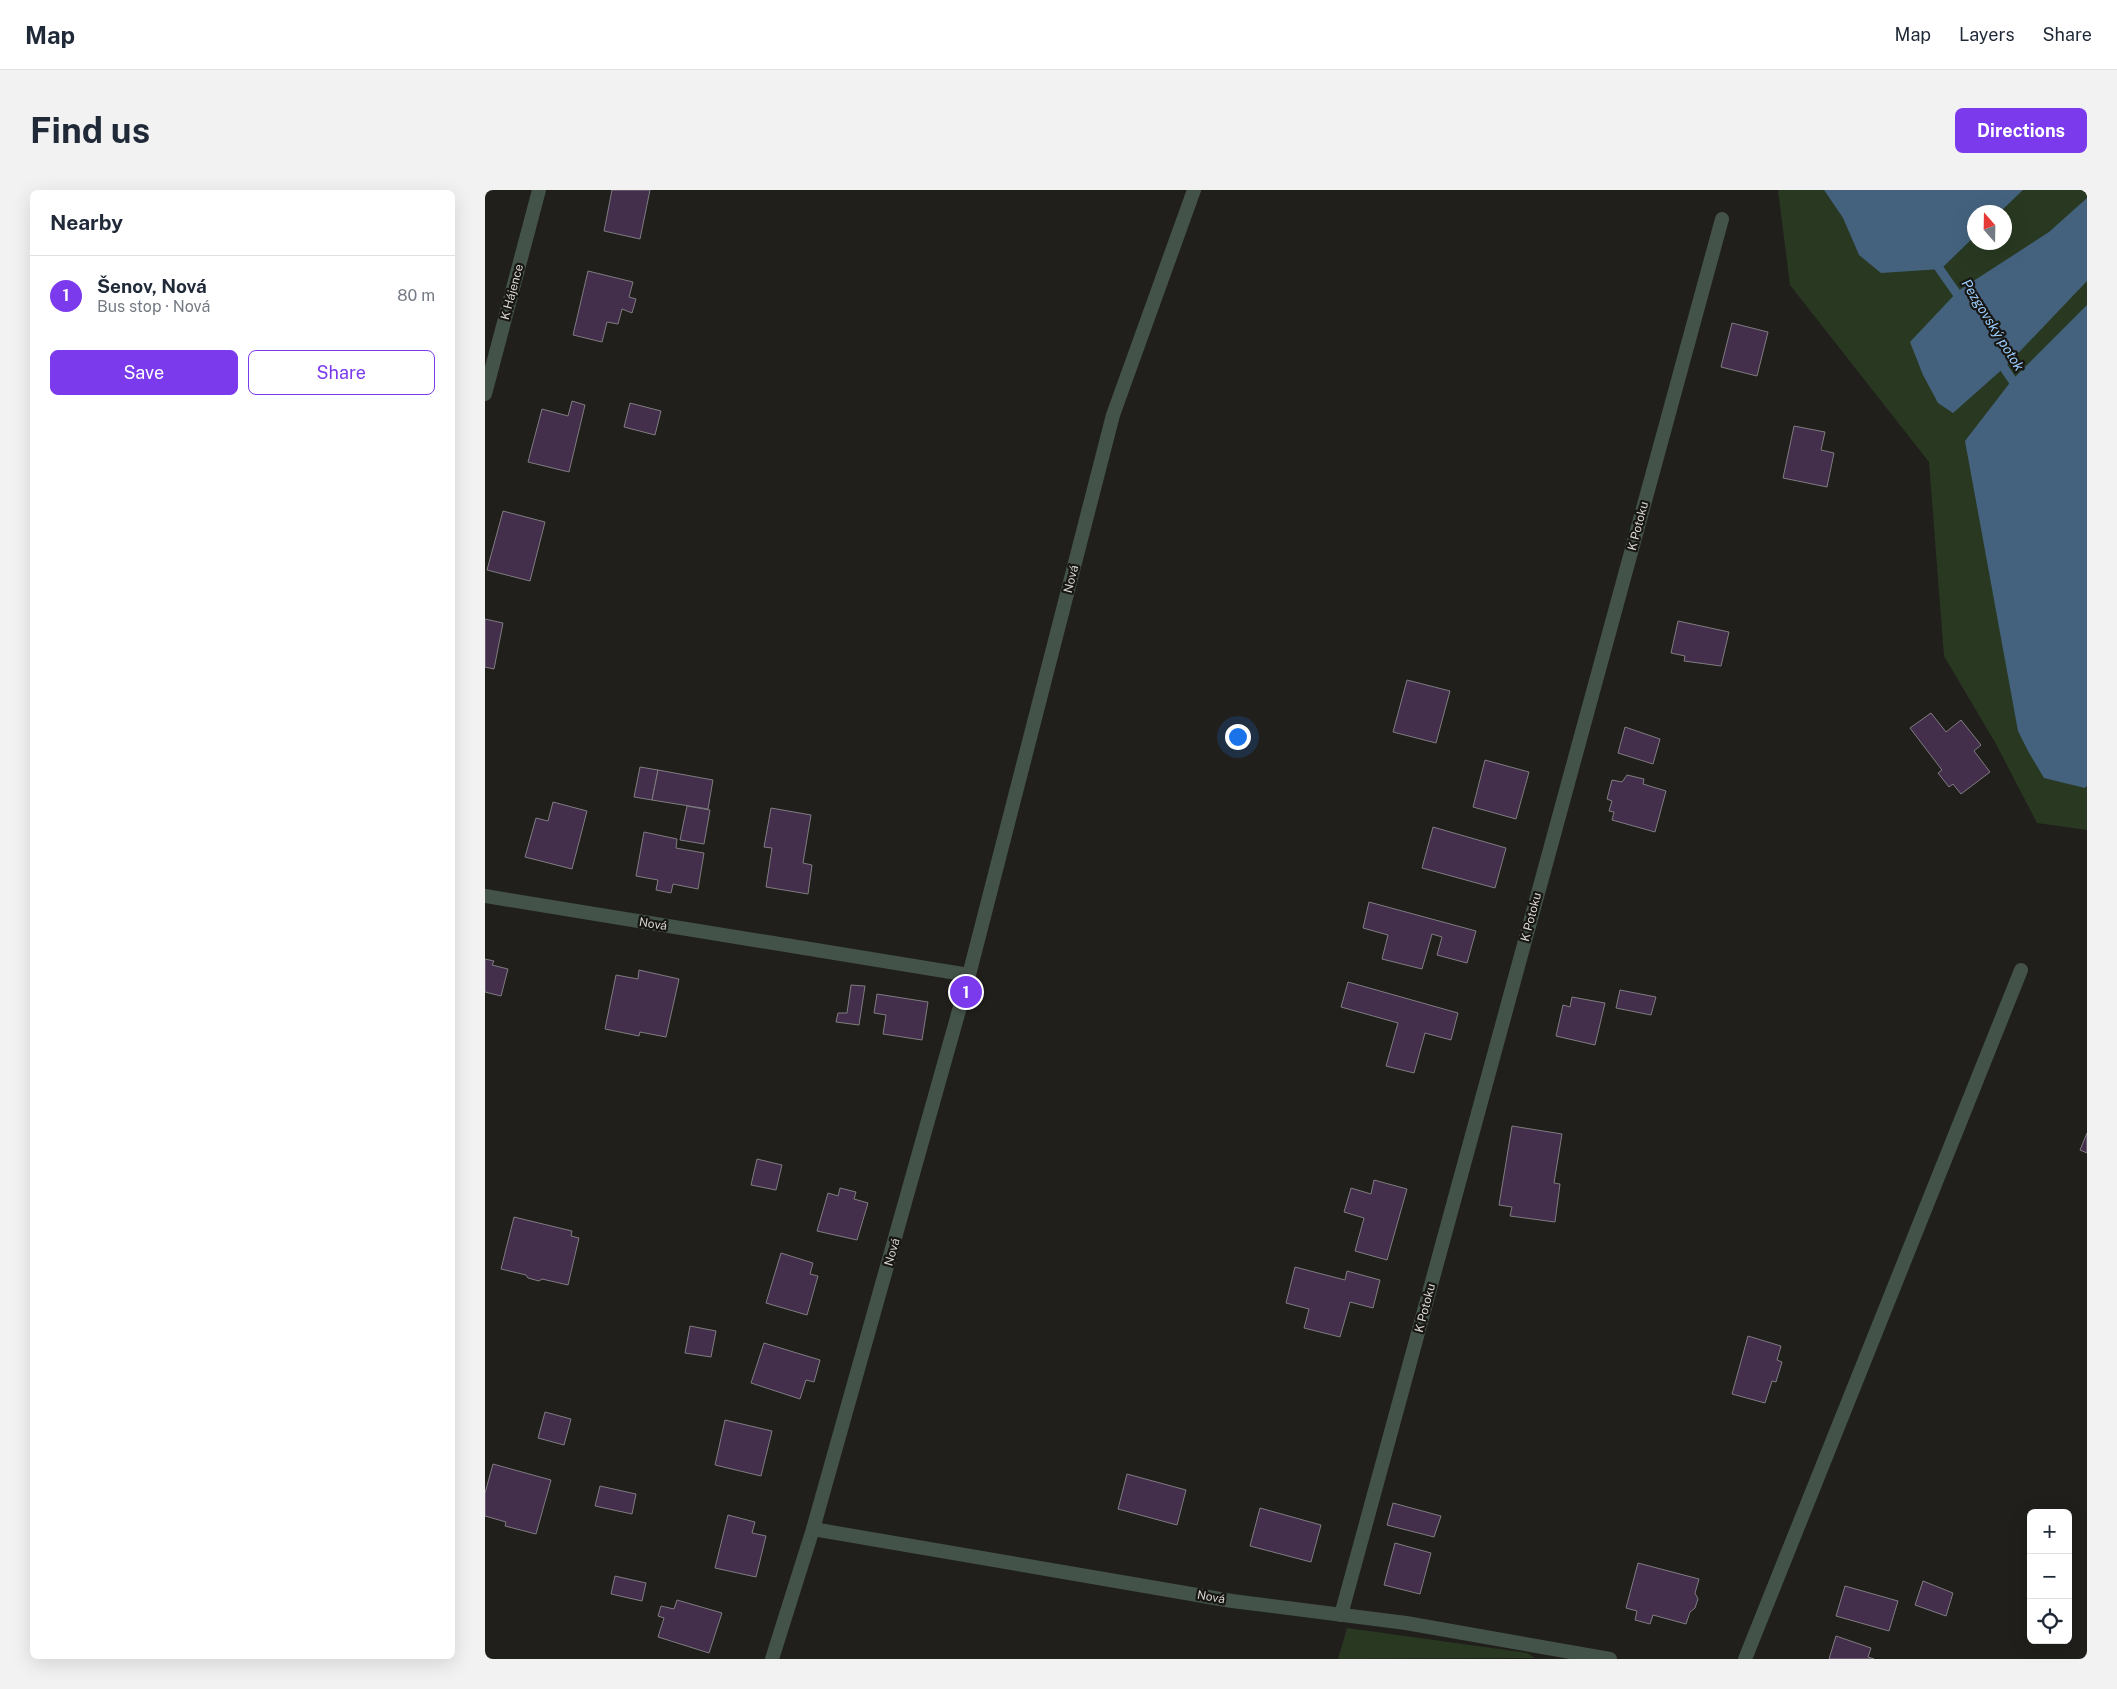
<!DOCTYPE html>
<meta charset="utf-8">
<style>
body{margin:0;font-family:"Public Sans",sans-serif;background:#f2f2f3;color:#1f2937}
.controls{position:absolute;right:15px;bottom:15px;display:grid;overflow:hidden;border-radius:8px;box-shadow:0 5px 20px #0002}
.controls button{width:45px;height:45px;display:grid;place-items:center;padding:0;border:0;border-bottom:1px solid #e0e1e3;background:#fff;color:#1f2937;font:25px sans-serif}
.compass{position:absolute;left:1482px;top:15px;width:45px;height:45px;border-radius:50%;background:#fff;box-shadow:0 5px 20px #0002;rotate:340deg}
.you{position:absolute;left:752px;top:546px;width:18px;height:18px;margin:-12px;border:4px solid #fff;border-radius:50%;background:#1a73e8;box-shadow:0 0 0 8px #1a73e833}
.badge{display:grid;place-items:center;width:32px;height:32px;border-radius:50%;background:#7c3aed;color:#fff;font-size:16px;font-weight:700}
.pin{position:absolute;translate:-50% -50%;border:2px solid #fff;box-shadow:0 1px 5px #0006}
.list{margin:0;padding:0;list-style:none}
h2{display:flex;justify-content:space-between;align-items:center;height:65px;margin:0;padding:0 20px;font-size:21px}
h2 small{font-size:16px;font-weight:400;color:#747a83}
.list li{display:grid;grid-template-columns:32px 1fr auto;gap:15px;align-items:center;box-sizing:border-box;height:80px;padding:0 20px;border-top:1px solid #e0e1e3}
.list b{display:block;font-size:19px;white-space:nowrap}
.list p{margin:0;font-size:16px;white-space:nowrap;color:#747a83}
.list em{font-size:16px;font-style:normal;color:#747a83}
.actions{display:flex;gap:10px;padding:15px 20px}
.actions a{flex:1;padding:11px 0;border:1px solid #7c3aed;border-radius:8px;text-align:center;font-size:18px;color:#7c3aed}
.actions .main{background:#7c3aed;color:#fff}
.icon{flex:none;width:28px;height:28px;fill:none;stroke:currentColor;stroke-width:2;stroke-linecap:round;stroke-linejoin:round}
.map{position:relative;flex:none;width:1602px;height:1469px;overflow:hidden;border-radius:8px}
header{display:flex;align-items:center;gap:30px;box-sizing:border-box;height:70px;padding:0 25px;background:#fff;border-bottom:1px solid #e0e1e3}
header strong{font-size:24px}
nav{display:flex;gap:28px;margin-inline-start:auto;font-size:18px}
.intro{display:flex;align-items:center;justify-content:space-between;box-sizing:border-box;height:120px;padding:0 30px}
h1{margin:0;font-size:35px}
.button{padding:12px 22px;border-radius:8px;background:#7c3aed;color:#fff;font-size:18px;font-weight:700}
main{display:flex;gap:30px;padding:0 30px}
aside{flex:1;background:#fff;border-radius:8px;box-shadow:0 5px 20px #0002}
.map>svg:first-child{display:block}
.green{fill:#293921}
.water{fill:#44627e}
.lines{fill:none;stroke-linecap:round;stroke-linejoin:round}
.stream{stroke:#44627e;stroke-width:9}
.building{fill:#432f4c;stroke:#7f7c80}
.service{stroke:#435349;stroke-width:14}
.minor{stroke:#435349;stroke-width:14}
.labels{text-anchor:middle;stroke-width:4.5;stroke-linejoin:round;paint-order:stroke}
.street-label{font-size:12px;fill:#d7d6d4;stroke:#181613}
.water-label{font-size:14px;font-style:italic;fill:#9acdfe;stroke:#181613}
</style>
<header>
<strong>Map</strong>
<nav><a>Map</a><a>Layers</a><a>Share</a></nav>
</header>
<div class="intro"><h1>Find us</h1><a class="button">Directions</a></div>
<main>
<aside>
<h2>Nearby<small></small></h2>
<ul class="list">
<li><span class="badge">1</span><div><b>Šenov, Nová</b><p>Bus stop · Nová</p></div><em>80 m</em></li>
</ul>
<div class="actions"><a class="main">Save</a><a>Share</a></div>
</aside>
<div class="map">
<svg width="1602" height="1469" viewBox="0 0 1602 1469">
<rect width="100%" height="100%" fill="#211f1c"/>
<g class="green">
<polygon points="1293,0 1339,0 1358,28 1374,65 1456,79 1489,47 1490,52 1520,52 1520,22 1515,22 1538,0 1602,0 1602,640 1552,633 1511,554 1459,466 1444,272 1305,95"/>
<polygon points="862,1438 1042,1463 1050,1468 853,1469"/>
</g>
<g class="water">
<polygon points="1339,0 1538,0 1515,22 1490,22 1489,47 1456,79 1396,83 1374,65 1358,28"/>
<polygon points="1602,8 1602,91 1521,176 1468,223 1453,213 1438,185 1425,152 1473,101 1564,42"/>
<polygon points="1602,115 1602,596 1600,598 1559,588 1543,561 1533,541 1480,251 1527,190"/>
</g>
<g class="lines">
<g class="stream">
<polyline points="1449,71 1477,111"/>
<polyline points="1513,169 1534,200"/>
</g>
</g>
<g class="building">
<polygon points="127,0 165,0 155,49 119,41"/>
<polygon points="103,81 148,92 144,107 151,109 147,123 137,119 133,134 122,132 117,152 88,145"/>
<polygon points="1247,133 1283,142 1272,186 1236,177"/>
<polygon points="87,211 100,215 84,282 43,272 57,219 83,226"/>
<polygon points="145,213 176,221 170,245 139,237"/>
<polygon points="1309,236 1340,242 1336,260 1349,263 1342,297 1298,288"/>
<polygon points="18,321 60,332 45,391 2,380"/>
<polygon points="0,429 18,433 9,479 0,477"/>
<polygon points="1193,431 1244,442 1236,476 1199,471 1200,466 1186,463"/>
<polygon points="922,490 965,501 951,553 908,542"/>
<polygon points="1446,523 1461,542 1476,530 1496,555 1489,561 1505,582 1476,604 1468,594 1464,597 1453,583 1457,580 1425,538"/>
<polygon points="1140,537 1175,549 1168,574 1133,563"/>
<polygon points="1000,570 1044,582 1031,629 988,617"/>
<polygon points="155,577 173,580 167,610 149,607"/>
<polygon points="173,580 228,590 223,619 167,610"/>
<polygon points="1142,585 1159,589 1158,594 1181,601 1170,642 1127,630 1129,622 1124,621 1127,611 1122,609 1127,590 1137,592"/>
<polygon points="68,612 102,621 87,679 40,667 51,628 63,631"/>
<polygon points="202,616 225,620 219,654 195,650"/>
<polygon points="286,618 326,625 318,673 327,675 323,704 281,697 287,658 279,657"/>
<polygon points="948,637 1021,658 1010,698 937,678"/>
<polygon points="159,642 192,649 191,658 219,663 213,699 188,694 186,703 171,700 173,690 151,686"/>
<polygon points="884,712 991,741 982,773 952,765 957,747 947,744 937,779 897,769 903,745 878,738"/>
<polygon points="0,769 9,771 7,775 23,779 16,806 0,802"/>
<polygon points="154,780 194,789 181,847 155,842 154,846 120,839 131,785 153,789"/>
<polygon points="863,792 973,823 966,850 940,843 929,883 901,876 913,833 856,817"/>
<polygon points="366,795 380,796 374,835 351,832 353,823 362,823"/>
<polygon points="1135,800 1171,807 1166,825 1131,818"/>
<polygon points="392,804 443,812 437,850 398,844 401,825 389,823"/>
<polygon points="1087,807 1120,813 1110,855 1071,846 1078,815 1085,817"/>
<polygon points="1027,936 1077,944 1069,993 1075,994 1070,1032 1025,1026 1027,1017 1014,1015"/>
<polygon points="1602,943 1602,963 1595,960"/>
<polygon points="272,969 297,975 291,1000 266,995"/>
<polygon points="889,990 922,999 902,1070 870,1061 879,1028 859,1022 866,998 886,1004"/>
<polygon points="355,998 371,1002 369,1009 383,1013 372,1050 332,1041 343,1003 353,1006"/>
<polygon points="29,1027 87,1041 86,1046 94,1048 83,1095 57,1089 54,1091 43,1088 41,1085 16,1079"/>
<polygon points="296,1063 328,1073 325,1084 333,1086 322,1125 281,1113"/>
<polygon points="810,1077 860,1090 862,1081 895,1090 888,1118 865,1112 855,1147 819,1138 824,1119 801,1113"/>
<polygon points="205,1136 231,1141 226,1167 200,1163"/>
<polygon points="1263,1146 1296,1156 1292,1170 1297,1172 1291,1192 1287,1191 1280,1213 1247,1204"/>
<polygon points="279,1153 335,1170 329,1192 321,1190 315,1209 266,1193"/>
<polygon points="60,1222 86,1229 79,1255 53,1248"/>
<polygon points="240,1230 287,1241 276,1286 230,1275"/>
<polygon points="8,1274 66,1290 51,1344 20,1336 21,1332 0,1326 0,1303"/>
<polygon points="642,1284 701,1300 692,1335 633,1319"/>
<polygon points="115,1296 151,1304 147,1324 110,1316"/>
<polygon points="908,1313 956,1326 949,1347 902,1335"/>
<polygon points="775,1318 836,1335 826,1372 765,1356"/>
<polygon points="243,1325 270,1332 267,1343 281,1346 271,1387 230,1378"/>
<polygon points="910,1353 946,1363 935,1404 899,1395"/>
<polygon points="1153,1373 1214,1389 1210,1403 1213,1409 1210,1418 1205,1422 1201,1434 1168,1425 1165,1434 1150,1430 1152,1421 1141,1418"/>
<polygon points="130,1386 161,1393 157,1411 126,1404"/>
<polygon points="1438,1391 1468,1403 1461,1426 1430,1415"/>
<polygon points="1360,1396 1413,1411 1404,1441 1351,1426"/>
<polygon points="192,1410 237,1423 224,1463 173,1447 179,1428 173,1426 176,1416 189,1419"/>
<polygon points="1351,1446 1386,1458 1383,1467 1389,1469 1344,1469"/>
</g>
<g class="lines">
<g class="service">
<polyline points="484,785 628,225 709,0"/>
<polyline points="1260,1469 1536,780"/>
</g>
<g class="minor">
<polyline points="0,204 54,0"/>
<polyline points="0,706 484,785 328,1339 287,1469"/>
<polyline points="328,1339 747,1411 921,1433 1125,1469"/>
<polyline points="856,1425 1237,29"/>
</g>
</g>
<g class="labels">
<g class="street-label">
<text transform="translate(27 102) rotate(-75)" y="4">K Hájence</text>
<text transform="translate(1153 336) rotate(-75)" y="4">K Potoku</text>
<text transform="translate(586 389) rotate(-76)" y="4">Nová</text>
<text transform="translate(1046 727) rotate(-75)" y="4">K Potoku</text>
<text transform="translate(168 734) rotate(9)" y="4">Nová</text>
<text transform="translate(407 1062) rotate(-74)" y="4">Nová</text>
<text transform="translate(940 1118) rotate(-75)" y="4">K Potoku</text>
<text transform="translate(726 1407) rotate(10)" y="4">Nová</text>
</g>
<g class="water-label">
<text transform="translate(1508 135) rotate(58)" y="5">Pezgovský potok</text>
</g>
</g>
</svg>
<div class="controls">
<button>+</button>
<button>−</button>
<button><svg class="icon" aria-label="locate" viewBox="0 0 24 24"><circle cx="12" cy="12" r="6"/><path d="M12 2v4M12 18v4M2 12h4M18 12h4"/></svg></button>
</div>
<svg class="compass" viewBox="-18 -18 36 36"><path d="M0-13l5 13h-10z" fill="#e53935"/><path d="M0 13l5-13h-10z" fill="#747a83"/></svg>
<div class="you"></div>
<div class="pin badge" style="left:481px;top:802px">1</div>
</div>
</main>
